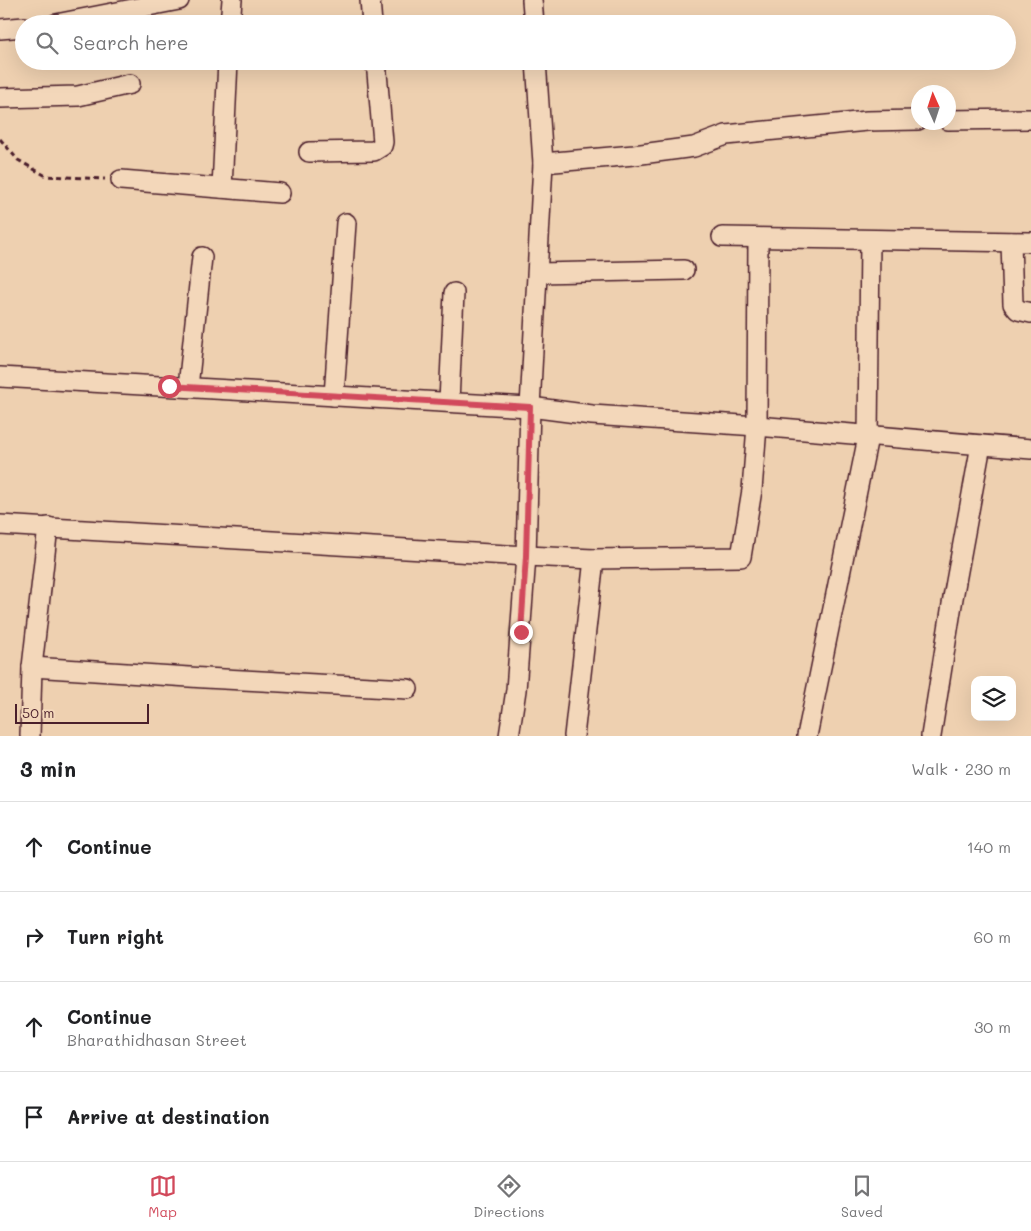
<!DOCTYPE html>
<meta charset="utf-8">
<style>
body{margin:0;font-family:Mali,sans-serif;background:#f2f2f2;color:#202124}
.controls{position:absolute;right:15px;bottom:15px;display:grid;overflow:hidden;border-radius:10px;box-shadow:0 5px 20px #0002}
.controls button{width:45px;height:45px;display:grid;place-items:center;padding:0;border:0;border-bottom:1px solid #e0e0e0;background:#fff;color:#202124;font:25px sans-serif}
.compass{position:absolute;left:911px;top:85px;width:45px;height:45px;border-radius:50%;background:#fff;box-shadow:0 5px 20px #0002;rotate:357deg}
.scale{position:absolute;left:15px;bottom:12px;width:134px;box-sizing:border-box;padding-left:5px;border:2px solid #4a1f2b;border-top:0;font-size:14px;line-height:18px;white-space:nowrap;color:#4a1f2b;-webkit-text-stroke:4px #f3d7ba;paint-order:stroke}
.stop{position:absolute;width:15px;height:15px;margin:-11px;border:4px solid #d1495b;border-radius:50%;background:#fff}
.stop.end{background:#d1495b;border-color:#fff;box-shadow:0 1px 5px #0008}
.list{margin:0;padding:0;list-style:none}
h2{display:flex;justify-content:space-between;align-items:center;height:65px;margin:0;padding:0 20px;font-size:21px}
h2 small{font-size:16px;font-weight:400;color:#757577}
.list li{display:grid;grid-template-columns:32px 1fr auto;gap:15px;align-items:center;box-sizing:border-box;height:90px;padding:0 20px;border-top:1px solid #e0e0e0}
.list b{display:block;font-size:19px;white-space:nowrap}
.list p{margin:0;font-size:16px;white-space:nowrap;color:#757577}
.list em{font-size:16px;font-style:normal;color:#757577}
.icon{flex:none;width:28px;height:28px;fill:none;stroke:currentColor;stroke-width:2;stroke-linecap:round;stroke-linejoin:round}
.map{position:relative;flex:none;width:1031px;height:736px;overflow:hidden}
.search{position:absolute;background:#fff;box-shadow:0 5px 20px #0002;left:15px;right:15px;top:15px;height:55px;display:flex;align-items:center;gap:12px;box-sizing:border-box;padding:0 18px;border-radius:28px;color:#757577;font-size:19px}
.sheet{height:425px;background:#fff}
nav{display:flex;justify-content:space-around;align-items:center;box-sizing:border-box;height:70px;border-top:1px solid #e0e0e0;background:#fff;font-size:14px;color:#757577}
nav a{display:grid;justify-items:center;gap:2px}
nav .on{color:#d1495b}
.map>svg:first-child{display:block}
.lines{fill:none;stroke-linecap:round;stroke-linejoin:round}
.minor-casing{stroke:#4a1f2b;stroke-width:22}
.path{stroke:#4a1f2b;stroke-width:3;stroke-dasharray:5 4;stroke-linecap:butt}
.minor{stroke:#f3d7ba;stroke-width:19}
.route{stroke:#d1495b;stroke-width:6}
</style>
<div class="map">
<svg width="1031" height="736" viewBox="0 0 1031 736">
<rect width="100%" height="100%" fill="#eed0b0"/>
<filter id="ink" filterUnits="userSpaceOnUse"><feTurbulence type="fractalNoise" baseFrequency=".02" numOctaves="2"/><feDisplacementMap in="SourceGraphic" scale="10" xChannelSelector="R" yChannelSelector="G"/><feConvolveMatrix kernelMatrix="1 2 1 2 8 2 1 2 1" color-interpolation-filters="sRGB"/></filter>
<g filter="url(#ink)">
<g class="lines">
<g class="minor-casing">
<g id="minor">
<polyline points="370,0 372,24"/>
<polyline points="532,0 534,24"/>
<polyline points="56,24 179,0"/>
<polyline points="230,24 232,0"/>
<polyline points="0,29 24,27"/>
<polyline points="0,98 78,96 130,84"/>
<polyline points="948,120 1031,119"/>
<polyline points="309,152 374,151 382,146 383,142 376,61"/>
<polyline points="543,163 634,155 694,147 726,135 867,121 918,120"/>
<polyline points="121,180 280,193"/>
<polyline points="222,188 228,61"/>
<polyline points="722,237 1031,242"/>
<polyline points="1011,242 1013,304 1018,310 1031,313"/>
<polyline points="538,273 684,270"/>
<polyline points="0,377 530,407 592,415 757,426 1031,449"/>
<polyline points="188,387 202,257"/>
<polyline points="334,396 346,223"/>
<polyline points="449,402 454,293"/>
<polyline points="0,525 526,556 594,559 741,557 752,490 757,426 758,238"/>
<polyline points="32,667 205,678 408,689"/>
<polyline points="30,736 32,667 48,527"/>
<polyline points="509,736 516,690 526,556 530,407 543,163 536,61"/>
<polyline points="574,736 594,559"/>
<polyline points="807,736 868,437 870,240"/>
<polyline points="931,736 953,598 981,445"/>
</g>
</g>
<polyline class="path" points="0,139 18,160 46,176 105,179"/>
<use href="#minor" class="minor"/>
</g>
</g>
<g class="lines" filter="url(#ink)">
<polyline class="route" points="169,386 530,407 526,556 521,632"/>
</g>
</svg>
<div class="controls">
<button><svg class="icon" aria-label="layers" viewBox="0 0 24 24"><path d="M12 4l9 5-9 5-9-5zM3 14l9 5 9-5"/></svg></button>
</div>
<svg class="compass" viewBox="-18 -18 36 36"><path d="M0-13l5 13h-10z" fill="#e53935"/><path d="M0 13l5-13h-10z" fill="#757577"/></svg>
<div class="scale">50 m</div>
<div class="stop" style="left:169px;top:386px"></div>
<div class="stop end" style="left:521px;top:632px"></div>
<div class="search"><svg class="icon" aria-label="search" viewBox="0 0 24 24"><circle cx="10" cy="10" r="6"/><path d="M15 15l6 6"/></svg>Search here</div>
</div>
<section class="sheet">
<h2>3 min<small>Walk · 230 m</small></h2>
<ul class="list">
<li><svg class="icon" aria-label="ahead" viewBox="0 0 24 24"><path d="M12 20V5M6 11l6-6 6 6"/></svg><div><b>Continue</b></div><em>140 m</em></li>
<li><svg class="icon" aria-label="right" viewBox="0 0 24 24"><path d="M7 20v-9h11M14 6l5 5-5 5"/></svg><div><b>Turn right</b></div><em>60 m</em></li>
<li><svg class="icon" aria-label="ahead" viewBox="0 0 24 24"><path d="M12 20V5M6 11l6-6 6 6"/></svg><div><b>Continue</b><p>Bharathidhasan Street</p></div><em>30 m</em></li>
<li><svg class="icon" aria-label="arrive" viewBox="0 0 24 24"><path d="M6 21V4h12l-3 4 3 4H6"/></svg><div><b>Arrive at destination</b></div></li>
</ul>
</section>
<nav>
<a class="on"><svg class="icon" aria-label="map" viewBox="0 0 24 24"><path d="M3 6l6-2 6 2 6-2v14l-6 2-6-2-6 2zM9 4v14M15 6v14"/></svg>Map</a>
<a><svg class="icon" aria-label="directions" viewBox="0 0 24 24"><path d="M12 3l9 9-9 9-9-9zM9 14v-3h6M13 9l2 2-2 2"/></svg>Directions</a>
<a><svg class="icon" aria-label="saved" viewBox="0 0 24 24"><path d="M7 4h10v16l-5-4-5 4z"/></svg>Saved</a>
</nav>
